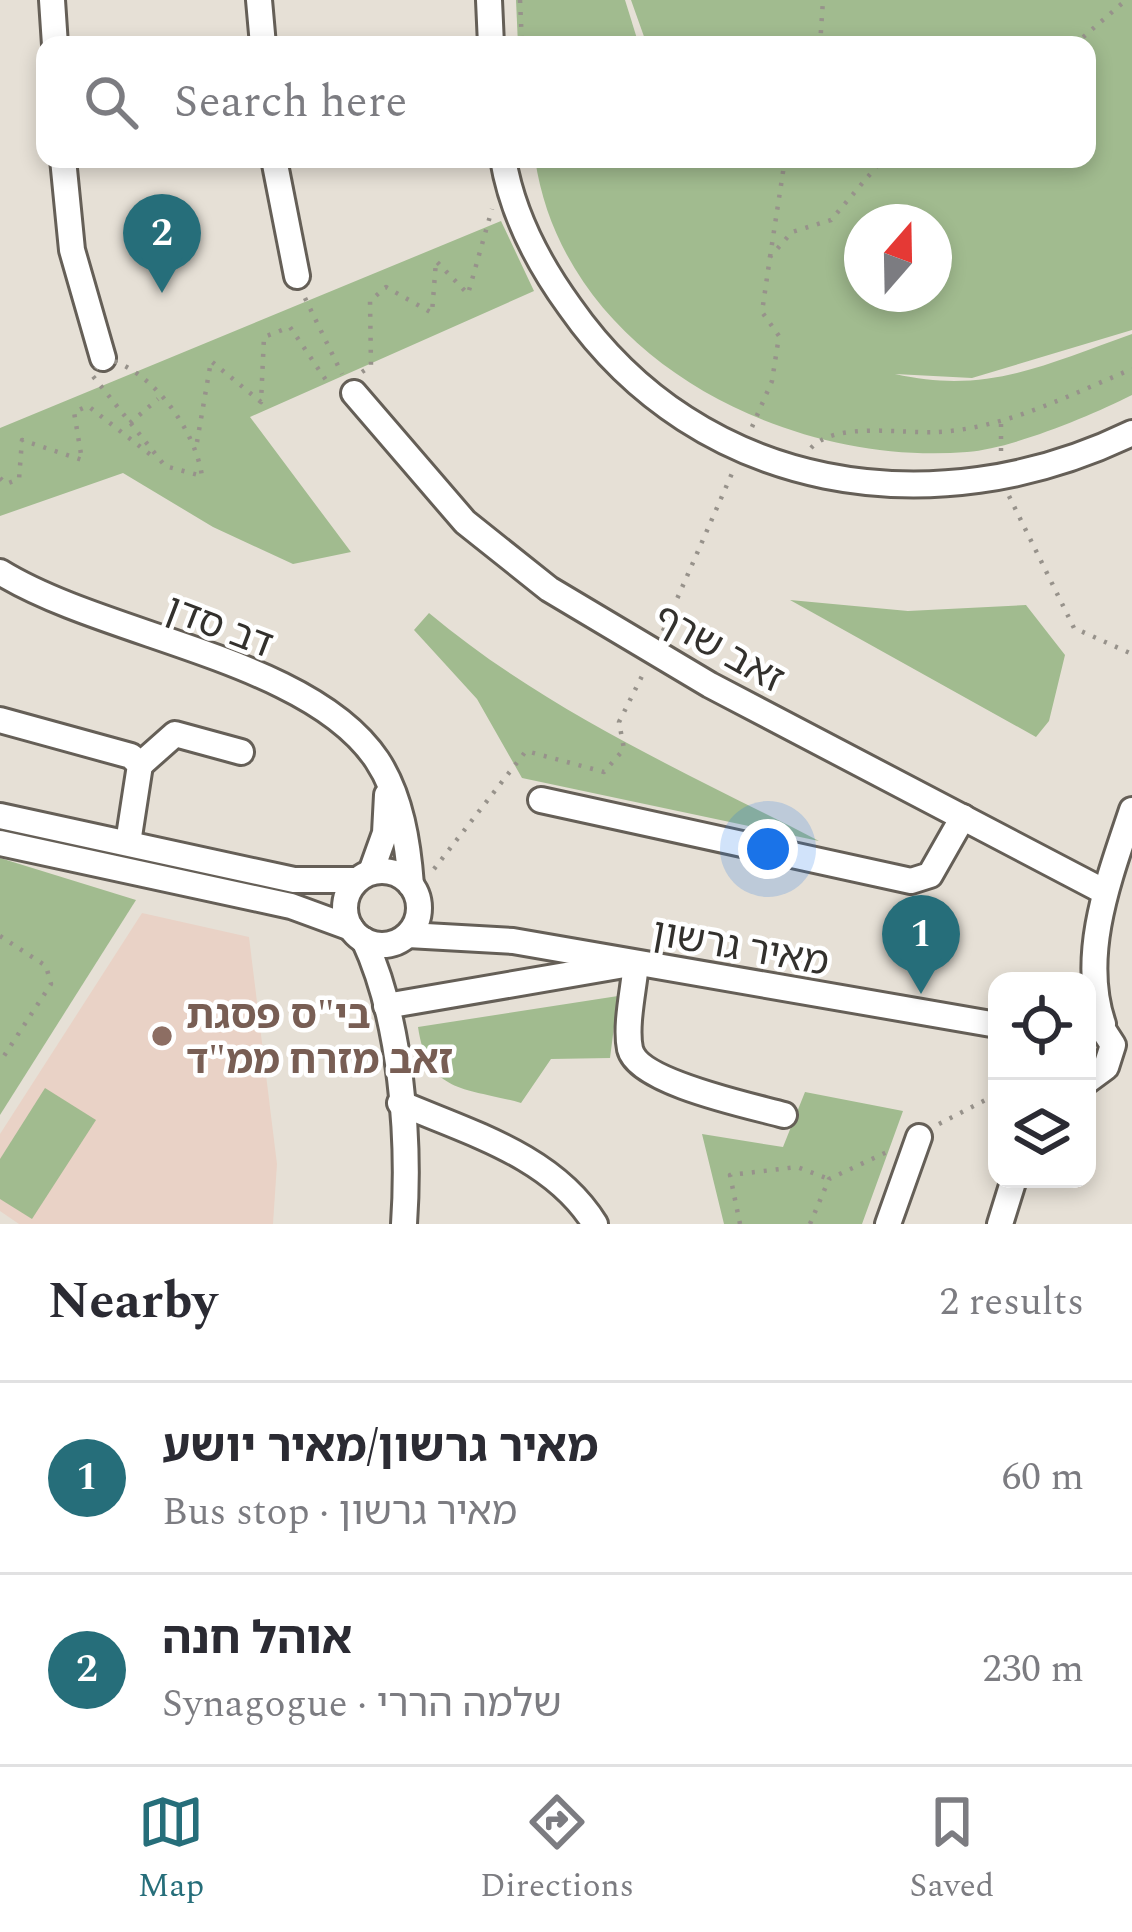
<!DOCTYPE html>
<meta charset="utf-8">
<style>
body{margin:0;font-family:Spectral,"Noto Sans Hebrew",serif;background:#f2f2f3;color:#2b2b33}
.controls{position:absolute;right:36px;bottom:36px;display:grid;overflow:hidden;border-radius:24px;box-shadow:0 6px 18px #0003}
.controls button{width:108px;height:108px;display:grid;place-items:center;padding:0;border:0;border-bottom:3px solid #e1e1e2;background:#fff;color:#2b2b33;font:60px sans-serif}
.compass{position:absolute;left:844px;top:204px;width:108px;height:108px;border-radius:50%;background:#fff;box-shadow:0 6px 18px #0003;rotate:20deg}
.you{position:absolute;left:768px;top:849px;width:42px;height:42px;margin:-30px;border:9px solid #fff;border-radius:50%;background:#1a73e8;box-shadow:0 0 0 18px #1a73e833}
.badge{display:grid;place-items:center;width:78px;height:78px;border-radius:50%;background:#266e7a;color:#fff;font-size:39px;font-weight:700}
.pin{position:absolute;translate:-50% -99px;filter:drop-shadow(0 3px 6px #0008)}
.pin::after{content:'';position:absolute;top:63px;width:42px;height:36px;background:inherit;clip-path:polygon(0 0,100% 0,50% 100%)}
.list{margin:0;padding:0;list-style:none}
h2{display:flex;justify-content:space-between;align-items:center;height:156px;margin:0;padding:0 48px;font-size:51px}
h2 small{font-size:39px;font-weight:400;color:#7c7c81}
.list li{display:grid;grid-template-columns:78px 1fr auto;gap:36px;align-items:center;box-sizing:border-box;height:192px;padding:0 48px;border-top:3px solid #e1e1e2}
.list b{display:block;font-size:45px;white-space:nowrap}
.list p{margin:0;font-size:39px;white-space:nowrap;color:#7c7c81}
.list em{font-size:39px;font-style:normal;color:#7c7c81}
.icon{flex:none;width:66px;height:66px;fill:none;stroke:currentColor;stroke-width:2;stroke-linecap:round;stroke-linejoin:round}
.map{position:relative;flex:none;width:1132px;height:1224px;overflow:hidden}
.search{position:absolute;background:#fff;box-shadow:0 6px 18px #0003;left:36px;right:36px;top:36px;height:132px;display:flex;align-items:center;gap:30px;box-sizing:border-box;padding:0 42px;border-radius:24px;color:#7c7c81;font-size:45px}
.sheet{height:540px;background:#fff}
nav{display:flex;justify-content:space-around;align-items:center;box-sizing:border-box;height:168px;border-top:3px solid #e1e1e2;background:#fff;font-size:33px;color:#7c7c81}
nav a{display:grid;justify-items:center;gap:6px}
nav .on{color:#266e7a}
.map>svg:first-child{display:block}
.education{fill:#e9d2c6}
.green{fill:#a1bb8f;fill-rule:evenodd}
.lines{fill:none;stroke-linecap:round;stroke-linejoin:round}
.minor-casing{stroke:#655f57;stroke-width:30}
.path{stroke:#97928b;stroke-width:4.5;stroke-dasharray:3 9;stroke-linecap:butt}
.minor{stroke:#fff;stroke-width:24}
.education-dot{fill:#8d6e63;stroke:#fff;stroke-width:4.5}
.labels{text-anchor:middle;stroke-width:9;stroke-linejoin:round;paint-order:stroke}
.street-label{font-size:39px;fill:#33312d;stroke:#fff}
.education-label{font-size:39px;font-weight:bold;fill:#785e54;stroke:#fff;text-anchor:start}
</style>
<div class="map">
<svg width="1132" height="1224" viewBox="0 0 1132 1224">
<rect width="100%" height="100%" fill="#e6e0d6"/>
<polygon class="education" points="142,913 249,937 277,1164 273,1224 19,1224 0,1211 0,1134"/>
<g class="green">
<polygon points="516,0 625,0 639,45 518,45"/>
<path d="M 631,0 L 1132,0 L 1132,330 L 972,378 L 895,374 C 988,395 1046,364 1132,334 L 1132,395 C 1090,416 1014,448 967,452 C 785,467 564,356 535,159 L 1087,159 L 1087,45 L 647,45 ZM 862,222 L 934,222 L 934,294 L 862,294 Z"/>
<polygon points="501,221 534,291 250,417 351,552 293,564 213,527 123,473 0,516 0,428"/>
<polygon points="790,600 908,611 1026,605 1065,655 1049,721 1036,737"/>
<path d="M 429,613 C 546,711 685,772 819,841 L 522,778 L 477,699 L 414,630 Z"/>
<polygon points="0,858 136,900 0,1115"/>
<path d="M 618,996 L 610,1058 L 551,1059 L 521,1103 C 464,1087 428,1094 418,1027 Z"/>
<polygon points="45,1088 96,1120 32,1219 0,1199 0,1159"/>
<polygon points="805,1092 903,1111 862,1224 724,1224 702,1134 783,1147"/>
</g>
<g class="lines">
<g class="minor-casing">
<g id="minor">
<polyline points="52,0 55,45"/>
<polyline points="259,0 263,45"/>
<polyline points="489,0 491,45"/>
<polyline points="63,159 72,250 103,358"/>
<polyline points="274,159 297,276"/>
<path d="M 503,159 C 512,213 538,263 570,307 C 700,493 934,529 1132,433"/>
<polyline points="354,393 465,522 549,589 710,685 1105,892"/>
<path d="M 0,572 C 105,637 310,659 377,760 C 401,796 408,844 411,885"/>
<polyline points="0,720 131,756 140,765 128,843"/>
<polyline points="140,765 175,734 241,752"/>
<polyline points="541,800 911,881 930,875 963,817"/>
<polyline points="0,816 294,880 357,880"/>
<polyline points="0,843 291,906 351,928"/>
<circle cx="382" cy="908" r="37"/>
<polyline points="371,872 385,833 387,795"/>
<polyline points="408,935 513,941 997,1025"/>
<path d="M 364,940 C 401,1019 410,1138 404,1224"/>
<path d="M 386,1006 L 636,963 C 634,988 625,1025 630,1049 C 638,1083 752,1106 784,1115"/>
<path d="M 1103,1024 C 1079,954 1110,876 1132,810"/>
<polyline points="1087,1081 1106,1067 1113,1045 1095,1017"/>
<path d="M 400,1103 C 470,1133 553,1156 595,1224"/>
<polyline points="888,1224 919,1137"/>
<polyline points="1000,1224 1014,1179"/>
</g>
</g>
<g class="path">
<polyline points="520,0 522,45"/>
<polyline points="820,45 823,0"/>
<polyline points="1074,45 1126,0"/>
<polyline points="770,257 785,159"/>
<polyline points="305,298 342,374"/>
<path d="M 103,358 C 151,368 195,429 202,476 L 165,466 L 92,375 Z"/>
<polyline points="362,372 371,366 370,301 386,287 432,313 436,261 468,294 492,209"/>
<polyline points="130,423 158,399"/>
<polyline points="752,427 772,381 779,336 762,312 770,257 792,232 831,220 883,159"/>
<polyline points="197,442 211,361 261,402 264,337 290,327 330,386"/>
<path d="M 811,448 C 836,421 902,434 937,432 C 1004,429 1072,394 1132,369"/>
<polyline points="1001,451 1001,420"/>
<polyline points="0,478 6,484 19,479 22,440 82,460 74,412 88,406 156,459"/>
<polyline points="1009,496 1074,628 1132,654"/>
<polyline points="663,631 733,471"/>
<polyline points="434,869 526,751 604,772 624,749 619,722 643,674"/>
<polyline points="0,936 46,966 51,984 0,1062"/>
<polyline points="939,1124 997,1094"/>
<polyline points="740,1224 730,1175 797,1167 829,1179"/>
<polyline points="810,1224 829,1179 887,1152"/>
</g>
<use href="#minor" class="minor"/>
</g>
<circle class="education-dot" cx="162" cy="1036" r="12"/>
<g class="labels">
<g class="street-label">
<text transform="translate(220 625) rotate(21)" y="14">דב סדן</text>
<text transform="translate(720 647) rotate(29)" y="14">זאב שרף</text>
<text transform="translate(741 946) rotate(10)" y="14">מאיר גרשון</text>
</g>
<g class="education-label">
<text x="186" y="1028">בי"ס פסגת<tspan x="186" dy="45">זאב מזרח ממ"ד</tspan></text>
</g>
</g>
</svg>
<div class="controls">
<button><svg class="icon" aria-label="locate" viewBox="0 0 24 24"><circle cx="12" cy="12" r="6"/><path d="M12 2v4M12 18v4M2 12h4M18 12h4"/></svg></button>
<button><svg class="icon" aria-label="layers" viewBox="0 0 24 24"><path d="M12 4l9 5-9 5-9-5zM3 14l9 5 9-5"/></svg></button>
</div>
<svg class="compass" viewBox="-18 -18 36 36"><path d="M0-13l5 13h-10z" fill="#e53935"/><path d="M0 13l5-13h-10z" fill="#7c7c81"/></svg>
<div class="you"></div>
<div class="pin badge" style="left:921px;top:994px">1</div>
<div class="pin badge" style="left:162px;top:293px">2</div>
<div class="search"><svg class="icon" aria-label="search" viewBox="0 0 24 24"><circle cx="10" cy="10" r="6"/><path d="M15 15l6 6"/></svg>Search here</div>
</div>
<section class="sheet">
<h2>Nearby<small>2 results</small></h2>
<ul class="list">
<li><span class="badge">1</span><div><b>מאיר גרשון/מאיר יושע</b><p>Bus stop · מאיר גרשון</p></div><em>60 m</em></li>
<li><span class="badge">2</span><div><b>אוהל חנה</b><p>Synagogue · שלמה הררי</p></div><em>230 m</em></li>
</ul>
</section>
<nav>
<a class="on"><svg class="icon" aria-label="map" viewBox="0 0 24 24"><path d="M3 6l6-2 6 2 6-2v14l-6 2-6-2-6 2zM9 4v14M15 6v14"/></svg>Map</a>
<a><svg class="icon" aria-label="directions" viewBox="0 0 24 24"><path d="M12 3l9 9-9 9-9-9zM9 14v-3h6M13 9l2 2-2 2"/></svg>Directions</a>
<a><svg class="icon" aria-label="saved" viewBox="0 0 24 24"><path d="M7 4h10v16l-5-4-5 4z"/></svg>Saved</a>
</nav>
